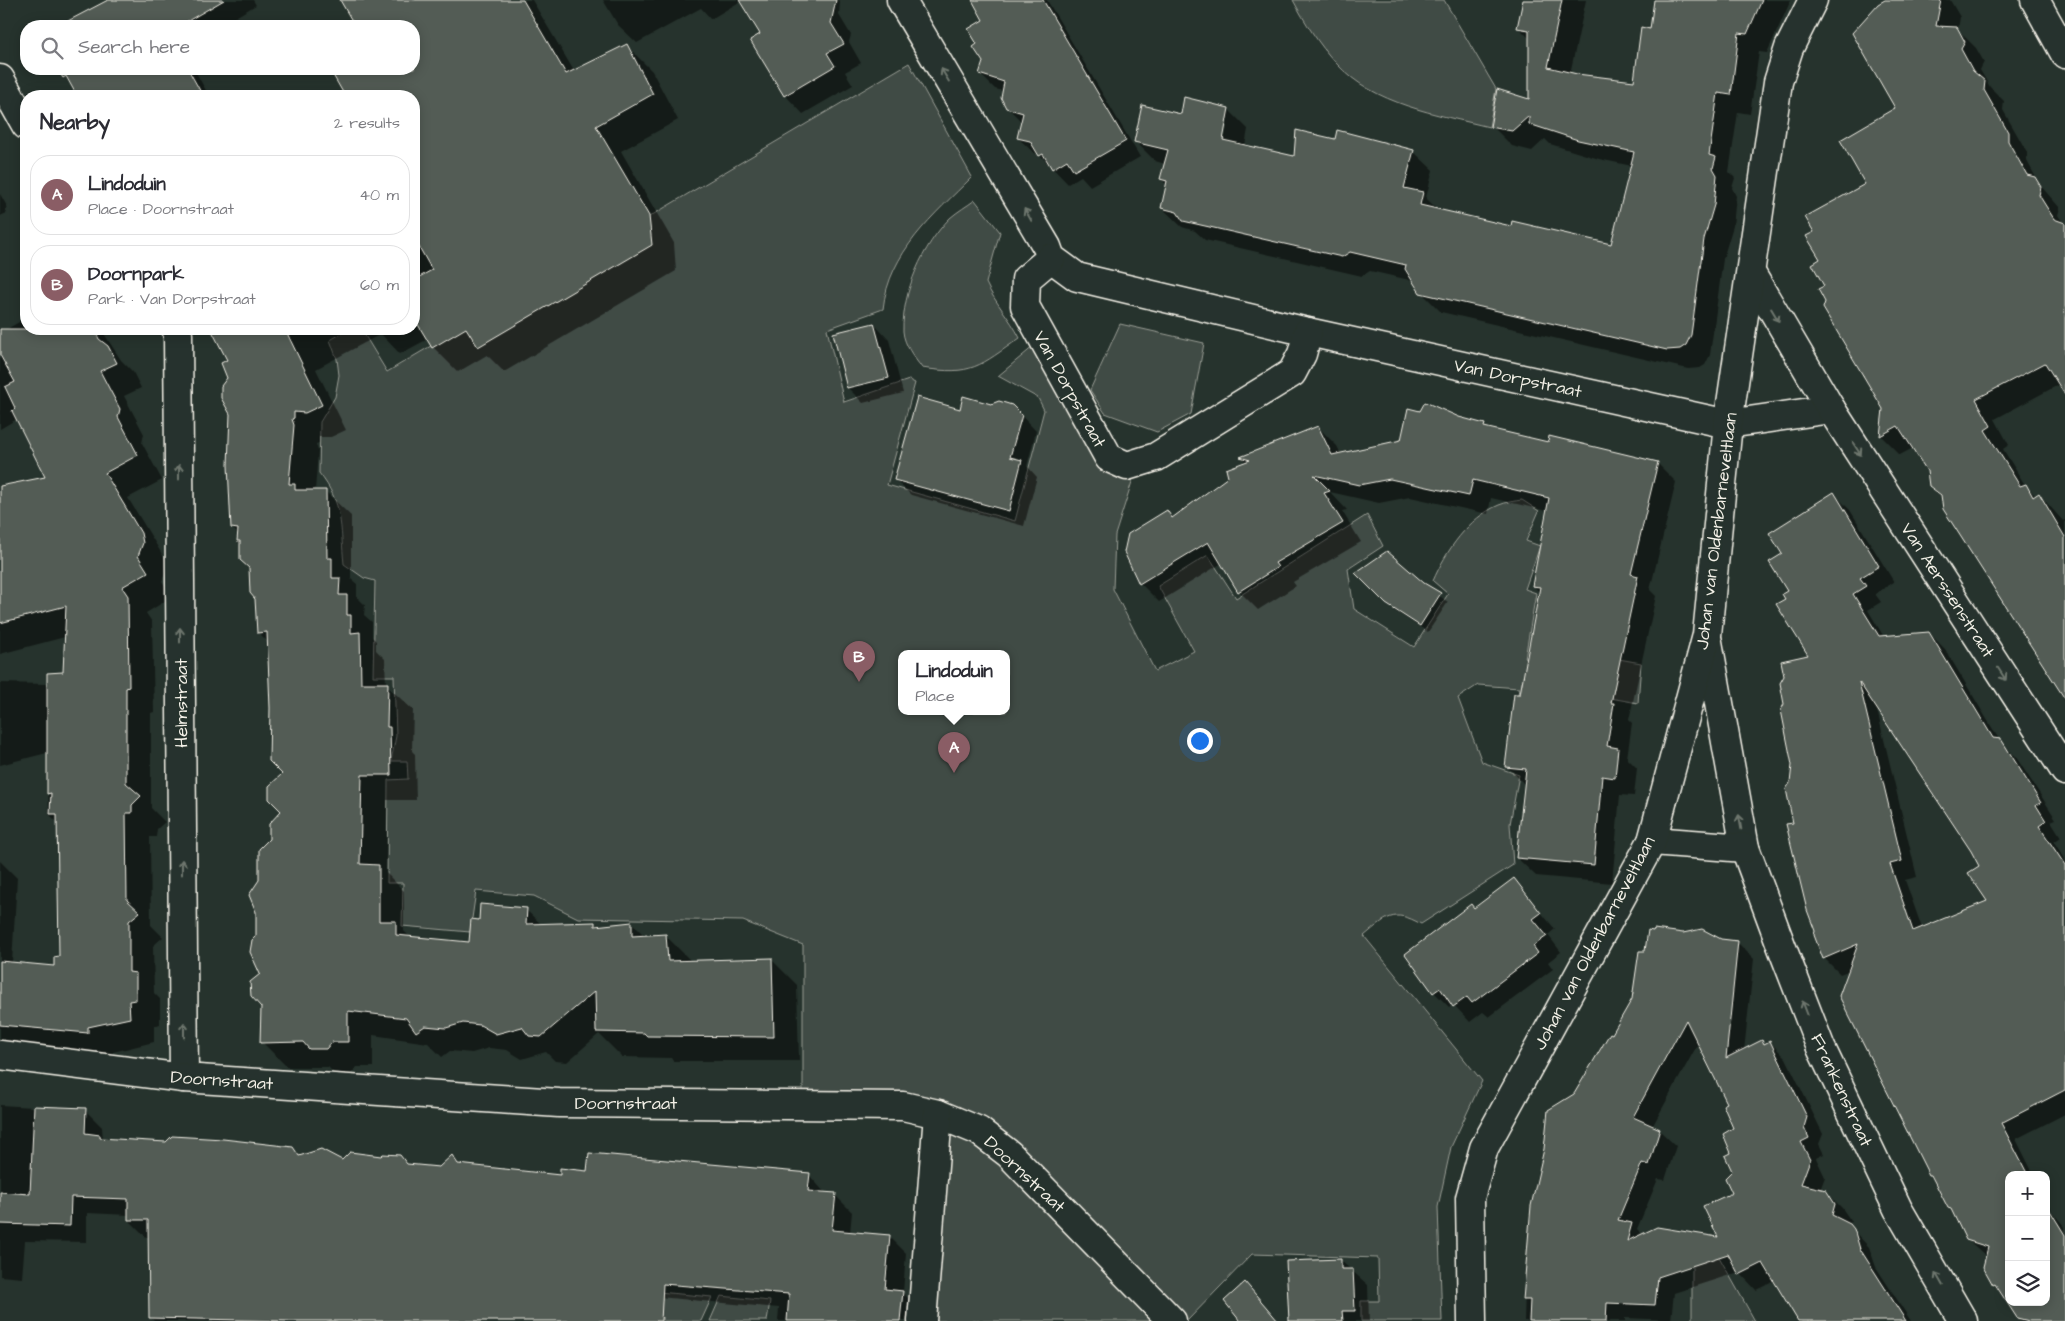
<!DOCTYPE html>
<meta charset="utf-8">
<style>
body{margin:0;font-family:"Architects Daughter",sans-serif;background:#f7f7f7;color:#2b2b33}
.controls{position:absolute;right:15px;bottom:15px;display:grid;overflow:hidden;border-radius:10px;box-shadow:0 2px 12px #0003}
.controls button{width:45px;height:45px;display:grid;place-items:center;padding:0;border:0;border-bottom:1px solid #e1e1e2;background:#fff;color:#2b2b33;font:25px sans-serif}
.you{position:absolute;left:1199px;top:740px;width:18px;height:18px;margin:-12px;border:4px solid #fff;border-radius:50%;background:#1a73e8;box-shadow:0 0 0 8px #1a73e833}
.badge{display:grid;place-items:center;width:32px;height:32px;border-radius:50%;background:#8a5d65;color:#fff;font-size:16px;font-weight:700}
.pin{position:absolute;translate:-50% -41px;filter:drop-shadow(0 1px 2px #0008)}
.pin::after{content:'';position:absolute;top:26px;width:18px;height:15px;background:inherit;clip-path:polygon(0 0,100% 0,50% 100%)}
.popup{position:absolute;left:898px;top:650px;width:112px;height:65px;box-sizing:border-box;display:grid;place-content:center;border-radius:10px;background:#fff;filter:drop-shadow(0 1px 4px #0005);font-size:16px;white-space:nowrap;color:#7c7c81}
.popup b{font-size:19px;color:#2b2b33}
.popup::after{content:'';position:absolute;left:50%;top:100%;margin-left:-10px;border:10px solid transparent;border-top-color:#fff}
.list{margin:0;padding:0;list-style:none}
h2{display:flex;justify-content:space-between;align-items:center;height:65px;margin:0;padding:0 20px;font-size:21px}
h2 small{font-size:16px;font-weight:400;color:#7c7c81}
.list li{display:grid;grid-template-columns:32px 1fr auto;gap:15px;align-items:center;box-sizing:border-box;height:80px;margin:0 10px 10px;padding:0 10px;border:1px solid #e1e1e2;border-radius:20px}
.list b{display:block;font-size:19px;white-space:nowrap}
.list p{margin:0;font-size:16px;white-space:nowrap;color:#7c7c81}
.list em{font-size:16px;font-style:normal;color:#7c7c81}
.icon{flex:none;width:28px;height:28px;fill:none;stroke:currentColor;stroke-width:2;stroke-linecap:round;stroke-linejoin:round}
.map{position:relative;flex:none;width:2065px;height:1321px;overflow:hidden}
.search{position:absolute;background:#fff;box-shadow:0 2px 12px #0003;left:20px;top:20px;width:400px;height:55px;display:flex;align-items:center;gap:12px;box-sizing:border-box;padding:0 18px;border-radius:20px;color:#7c7c81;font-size:19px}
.panel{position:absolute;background:#fff;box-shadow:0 2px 12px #0003;left:20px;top:90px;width:400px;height:245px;border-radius:20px}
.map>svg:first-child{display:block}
.green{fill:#414b45;stroke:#9a9e96;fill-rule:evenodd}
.shadow{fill:#0007;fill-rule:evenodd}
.building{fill:#525c55;stroke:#f4f1e8;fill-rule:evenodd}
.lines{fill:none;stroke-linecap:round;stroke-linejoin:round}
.minor-casing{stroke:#f4f1e8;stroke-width:31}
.minor{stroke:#26332d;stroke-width:28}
.oneway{stroke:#6e766e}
.labels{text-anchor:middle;stroke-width:4;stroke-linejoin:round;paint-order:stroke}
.street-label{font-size:18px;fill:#f4f1e8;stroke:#26332d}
</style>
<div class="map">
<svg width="2065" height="1321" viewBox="0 0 2065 1321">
<rect width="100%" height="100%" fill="#26332d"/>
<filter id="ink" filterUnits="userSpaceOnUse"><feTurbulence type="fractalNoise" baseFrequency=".02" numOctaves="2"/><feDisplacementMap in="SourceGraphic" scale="10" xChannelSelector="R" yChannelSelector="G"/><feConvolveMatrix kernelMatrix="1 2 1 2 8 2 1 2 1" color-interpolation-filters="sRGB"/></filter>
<g filter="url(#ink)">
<g class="green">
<path d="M 1293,0 L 1444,0 L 1496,89 L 1489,127 C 1437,114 1374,105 1336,63 C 1319,45 1305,22 1293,0 Z"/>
<path d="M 909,63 L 972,177 C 934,215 889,252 883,309 L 827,329 L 844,402 L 909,380 L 915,383 L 887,485 L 1015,521 L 1044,410 L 1038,398 L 998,376 L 1040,341 L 1105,458 L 1137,466 L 1115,535 L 1113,589 L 1155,671 L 1194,651 L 1158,586 L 1208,555 L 1236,598 L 1367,515 L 1383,546 L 1348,569 L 1354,609 L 1414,647 L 1448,594 L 1433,581 C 1446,551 1468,518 1499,505 C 1506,502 1515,501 1522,500 L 1539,511 L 1526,541 L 1540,546 L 1525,589 L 1536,593 L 1525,658 L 1564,665 L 1569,650 L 1641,663 L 1638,703 L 1577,692 L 1517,702 L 1519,688 L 1478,685 L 1458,698 L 1482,762 L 1519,775 L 1510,824 L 1513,865 L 1421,924 C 1393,908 1386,918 1364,936 L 1482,1081 L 1451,1147 L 1438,1207 L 1442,1321 L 1361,1321 L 1361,1301 L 1379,1301 L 1378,1258 L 1252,1254 L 1187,1321 L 1174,1321 L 983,1130 L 803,1104 L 803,945 L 743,921 L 578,918 L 534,896 L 476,891 L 470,932 L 402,926 L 403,883 L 387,883 L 388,780 L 408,779 L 407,761 L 391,761 L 396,736 L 394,676 L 373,676 L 375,581 L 364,578 L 344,564 C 340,526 344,504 319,473 L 320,422 L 335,397 L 339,375 L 337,359 L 330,340 L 343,333 L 346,329 L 361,329 L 387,372 ZM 902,654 L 1006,654 L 1006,712 L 902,712 Z"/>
<path d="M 975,200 L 1000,232 L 986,283 C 995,303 1010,318 1020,338 C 979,366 973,376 922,368 C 914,357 904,345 903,331 C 902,292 923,245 950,218 C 958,211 967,206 975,200 Z"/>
<polygon points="1120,324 1204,343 1191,414 1157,432 1105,413 1090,390"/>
<polygon points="938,1114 979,1131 1172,1321 922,1321"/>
<polygon points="1709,1239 1755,1321 1692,1321 1692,1247"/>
<polygon points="616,1288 712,1297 701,1321 663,1321 663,1318 611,1303"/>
<polygon points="721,1296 770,1301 767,1321 710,1321"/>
</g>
<g class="shadow">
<polygon points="111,0 253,0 256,5 220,26 70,26 68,22"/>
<polygon points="340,0 532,0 574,71 627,46 652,71 678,120 621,151 674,243 676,271 504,372 487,355 458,372 433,347 428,339 400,354 381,334 316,369 346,430 331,437 319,437 319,443 316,444 318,451 315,491 325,491 351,516 351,579 357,584 357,597 365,605 364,615 372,622 372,637 376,641 376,650 385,659 386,685 413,710 412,751 415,754 416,800 387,800 386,873 404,891 404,931 411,938 470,944 480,921 526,910 541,924 595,923 598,926 632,923 645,936 665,935 691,961 772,960 797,985 799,1061 673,1061 671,1058 622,1057 599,1034 567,1062 555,1061 546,1052 522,1059 507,1050 489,1048 472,1053 450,1051 442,1057 428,1043 373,1035 373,1067 357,1067 351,1074 335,1074 328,1067 287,1067 262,1042 261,974 258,936 260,880 270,840 283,812 283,774 271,708 269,643 258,632 257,599 250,568 238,541 239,535 232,528 229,361 215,333 217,329 414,329 414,96 347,96 334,75 345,69 414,69 414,26 356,26"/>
<polygon points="603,0 838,0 840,2 839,15 851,35 849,42 861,63 845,72 853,85 803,114 785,95 762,34 741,1 711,19 701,8 637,43 618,25"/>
<polygon points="973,0 1047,0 1140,157 1090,186 1081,176 1068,184 1039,154 1034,153 1018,138 1022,122 1007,107 1003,91 995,89 980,74 985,62 979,45 985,20"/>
<path d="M 1524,0 L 1586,0 L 1570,74 L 1635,82 L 1651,30 L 1655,0 L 1791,0 L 1767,53 L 1759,52 L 1750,114 L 1738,112 L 1729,172 L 1735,178 L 1732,188 L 1736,196 L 1733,226 L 1723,259 L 1710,355 L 1705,365 L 1700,368 L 1688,369 L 1441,312 L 1421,292 L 1414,281 L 1370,271 L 1362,276 L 1205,240 L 1195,231 L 1182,227 L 1162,208 L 1167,185 L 1161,179 L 1165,164 L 1155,161 L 1135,141 L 1182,115 L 1228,109 L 1248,129 L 1245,146 L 1295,157 L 1336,141 L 1413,151 L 1433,170 L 1426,198 L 1439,211 L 1612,246 L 1632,166 L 1599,159 L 1550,144 L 1545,139 L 1532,151 L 1512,146 L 1492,126 L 1530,101 L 1530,39 L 1519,28 ZM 1225,121 L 1228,121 L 1223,147 L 1221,146 Z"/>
<polygon points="1888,0 1950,0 1960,17 1958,30 1976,48 1984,62 1980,70 1990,87 2004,101 2003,110 2027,152 2027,161 2040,185 2060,208 2058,215 2065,226 2065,393 2060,384 1995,419 2009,445 2003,449 2025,485 2036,496 2039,494 2063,521 2065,520 2065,701 2057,687 2058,686 1943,498 1930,486 1928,471 1913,448 1900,455 1881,436 1884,409 1826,286 1815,232 1867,184 1897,109"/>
<polygon points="64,69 194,69 209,96 78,96"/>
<polygon points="0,194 8,208 5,210 7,213 0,216"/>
<polygon points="26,318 26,329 101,329 121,360 133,372 141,388 124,396 144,434 142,443 162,480 128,498 165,559 167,568 162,581 172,597 146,613 152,622 154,712 151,713 151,808 165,822 157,829 156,837 150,837 151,925 163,937 153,946 154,993 160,999 160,1024 154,1026 154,1042 113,1052 112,1057 0,1047 0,861 17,878 12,963 55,967 60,957 59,824 49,814 47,753 0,765 0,683 48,684 65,674 65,637 0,654 0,488 47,478 17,419 0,429 0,333"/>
<polygon points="874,324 889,340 903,393 863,403 848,388"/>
<polygon points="991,405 1012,406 1036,431 1027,466 1037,477 1024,526 911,495 895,480 960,410"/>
<polygon points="1459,418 1484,425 1488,430 1657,463 1676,482 1650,590 1656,596 1629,720 1632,723 1627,758 1637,768 1634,796 1620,795 1612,883 1536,876 1517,858 1525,785 1507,766 1540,593 1533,585 1547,511 1491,498 1488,514 1410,497 1379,503 1330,492 1347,510 1342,511 1361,542 1293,582 1296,586 1258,610 1239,591 1222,563 1159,602 1140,583 1125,552 1167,512 1174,519 1229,477 1246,463 1242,458 1318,427 1337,446 1341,454 1402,442"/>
<path d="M 1834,494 L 1850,510 L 1894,582 L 1875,594 L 1881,602 L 1868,610 L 1884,637 L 1929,633 L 1945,649 L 2000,741 L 2016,757 L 2056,819 L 2051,821 L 2061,837 L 2054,842 L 2065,859 L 2065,1114 L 2016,1139 L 2034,1175 L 2009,1175 L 2009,1302 L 2046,1302 L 2046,1200 L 2052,1212 L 2065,1227 L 2065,1321 L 2021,1321 L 1994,1284 L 1987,1257 L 1968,1240 L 1955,1213 L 1930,1175 L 1849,1014 L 1850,970 L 1840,974 L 1824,958 L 1795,824 L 1791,784 L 1810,656 L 1786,600 L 1789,592 L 1784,554 ZM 1876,706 L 1972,851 L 1981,867 L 1989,901 L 1922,928 L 1905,880 L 1917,877 Z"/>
<polygon points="1357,573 1423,584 1448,602 1428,632 1395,611"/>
<polygon points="1513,879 1555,929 1548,935 1561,952 1548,962 1553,969 1489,1017 1483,1012 1470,1022 1453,1004 1449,1007 1434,992 1474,909"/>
<path d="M 1720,940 L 1737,942 L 1754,959 L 1744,1051 L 1762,1042 L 1765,1045 L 1770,1042 L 1786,1058 L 1823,1134 L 1819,1144 L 1824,1154 L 1816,1158 L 1825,1177 L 1820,1190 L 1826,1192 L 1842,1208 L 1851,1221 L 1849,1226 L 1869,1247 L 1876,1267 L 1911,1321 L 1800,1321 L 1775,1281 L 1756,1290 L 1739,1272 L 1674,1293 L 1671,1320 L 1625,1318 L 1625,1321 L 1524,1321 L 1525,1289 L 1575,1095 ZM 1699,1042 L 1728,1104 L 1735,1129 L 1734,1193 L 1720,1239 L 1643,1235 L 1637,1229 L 1658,1179 L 1665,1180 L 1676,1146 L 1659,1130 L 1652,1127 Z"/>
<polygon points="0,1105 85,1110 102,1127 103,1140 292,1149 301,1157 342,1161 400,1156 409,1166 439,1168 452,1157 461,1166 561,1176 589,1173 809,1175 826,1194 835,1195 852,1212 850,1233 889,1236 906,1253 903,1293 919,1309 918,1321 778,1321 779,1308 582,1290 579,1321 154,1321 150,1317 150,1237 146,1237 129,1220 129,1215 87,1213 87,1242 25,1241 22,1278 0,1276"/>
<polygon points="1340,1260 1368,1285 1369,1321 1290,1321"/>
</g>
<g class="building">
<polygon points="108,0 224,0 179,26 67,26 66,22"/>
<polygon points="340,0 523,0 566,74 627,44 653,94 596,126 649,216 652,245 478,347 466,328 432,348 414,318 414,280 432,270 414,238 414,96 345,96 333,75 343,69 414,69 414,26 355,26"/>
<polygon points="739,0 836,0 831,23 844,44 827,53 835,66 784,96 750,40 760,34"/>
<polygon points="972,0 1043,0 1126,141 1074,171 1067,160 1052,169 1043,154 1039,156 1030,141 1017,138 1023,113 1006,108 1001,98 1004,82 979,74 983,62 973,47 977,44 968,29 983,20"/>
<polygon points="1523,0 1562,0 1548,67 1577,74 1634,81 1641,27 1650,29 1654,0 1762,0 1747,34 1739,33 1731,95 1718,93 1709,155 1716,157 1713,168 1717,175 1714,205 1704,239 1691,335 1686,345 1680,349 1667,350 1420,293 1405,269 1406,265 1350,252 1342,257 1183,221 1177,212 1161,208 1167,181 1160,179 1168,150 1134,142 1142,105 1181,114 1184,97 1229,108 1223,140 1294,156 1296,130 1335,139 1337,130 1414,150 1404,188 1423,192 1420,205 1511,226 1512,221 1611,244 1634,152 1578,140 1529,124 1529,116 1512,131 1490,127 1497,89 1529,99 1529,30 1517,28"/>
<polygon points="1885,0 1941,0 1936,26 1957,27 1965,42 1961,49 1973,71 1985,81 1984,90 2008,132 2008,141 2027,175 2035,177 2041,187 2039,195 2054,219 2065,223 2065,395 2045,363 1976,399 1991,426 1985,430 2020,486 2026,484 2033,497 2039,493 2065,537 2065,699 1943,509 1941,495 1929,486 1927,471 1898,426 1880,436 1883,409 1823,308 1825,302 1818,289 1824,286 1812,264 1820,259 1806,236 1814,232 1805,217 1865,184 1840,140 1895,108 1852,33 1878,4"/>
<polygon points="57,69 188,69 203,96 77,96 66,76 63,78"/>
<polygon points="874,323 889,378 847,388 833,333"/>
<polygon points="0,329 94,329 99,339 108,346 117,363 100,371 120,409 118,417 138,455 105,473 141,533 143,543 138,556 148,572 122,587 128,596 129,687 126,688 126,783 141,796 132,805 132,813 126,813 127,900 140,912 129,921 129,972 136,973 136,1000 129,1001 130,1018 88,1027 88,1033 0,1025 0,961 54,966 54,957 59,956 57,814 50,814 51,793 47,794 47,673 63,672 66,606 0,623 0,486 45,477 12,411 15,408 5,387 15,382 0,355"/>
<polygon points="211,329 285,329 322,405 305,413 294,412 294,418 292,419 294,425 289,484 295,484 295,490 326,490 327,558 332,558 332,578 340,578 339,595 347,595 347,615 351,615 351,633 360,632 361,683 388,683 387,727 390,727 391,775 362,775 360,864 379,865 379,921 396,921 396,935 469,942 471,919 479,920 480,904 527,908 526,924 595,922 595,926 632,922 632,936 666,934 668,961 772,958 774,1037 647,1036 644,1033 596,1032 595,991 541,1037 529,1036 522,1027 496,1034 480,1025 463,1023 446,1028 425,1026 416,1032 406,1018 348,1011 348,1042 332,1042 326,1049 309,1049 303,1042 260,1043 261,1007 251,996 250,982 260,974 250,952 252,940 256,936 256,912 249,895 259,880 259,849 269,839 269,824 281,811 269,799 269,786 282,774 269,761 270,708 267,632 257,633 255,599 250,593 249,568 240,560 240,541 237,541 238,529 231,528 228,465 230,414 221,398 221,386 227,378 221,363 227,360"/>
<polygon points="963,396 991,404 999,401 1012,405 1022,415 1010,457 1022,460 1009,511 894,480 917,397 960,409"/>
<polygon points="1425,402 1459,417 1485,424 1484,427 1548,442 1549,436 1658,462 1631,574 1638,576 1611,703 1614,703 1607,746 1618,748 1615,778 1602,776 1594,865 1516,858 1526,769 1505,767 1514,694 1520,694 1540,587 1532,586 1549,498 1473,480 1469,496 1390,479 1359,485 1314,475 1330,491 1324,493 1343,523 1275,563 1278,567 1238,592 1208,542 1139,584 1124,552 1128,534 1167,510 1172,518 1228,477 1226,469 1250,460 1240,457 1318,426 1332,455 1401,440 1408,408 1420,411"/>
<path d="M 1834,492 L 1879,566 L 1860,578 L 1866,586 L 1853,594 L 1879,636 L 1929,632 L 1993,738 L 2001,739 L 2041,803 L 2036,805 L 2046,821 L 2039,826 L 2065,865 L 2065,1090 L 2001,1123 L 2028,1175 L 2009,1175 L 2009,1302 L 2046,1302 L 2046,1204 L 2065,1235 L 2065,1321 L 2029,1321 L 2017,1318 L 1995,1284 L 1993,1285 L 1983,1267 L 1988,1247 L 1966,1240 L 1951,1209 L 1948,1208 L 1931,1175 L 1929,1175 L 1839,996 L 1858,944 L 1823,959 L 1814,935 L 1815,931 L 1807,910 L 1786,824 L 1793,823 L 1786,789 L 1790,783 L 1792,765 L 1781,710 L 1784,704 L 1780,683 L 1784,676 L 1781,661 L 1808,655 L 1776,604 L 1785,599 L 1782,594 L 1787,591 L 1769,562 L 1782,554 L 1769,533 ZM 1859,682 L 1971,851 L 1979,866 L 1968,873 L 1987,901 L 1913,931 L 1890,864 L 1902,861 Z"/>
<polygon points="1387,551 1424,583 1441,593 1420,626 1386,604 1355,573"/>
<polygon points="1514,878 1541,913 1533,919 1547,936 1533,946 1538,953 1472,1003 1467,997 1453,1007 1440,988 1433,993 1405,954 1471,904 1474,908"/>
<path d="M 1654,929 L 1683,933 L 1702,929 L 1721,939 L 1738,941 L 1726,1058 L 1762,1040 L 1764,1044 L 1770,1041 L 1807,1117 L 1804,1127 L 1809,1138 L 1801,1142 L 1810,1160 L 1801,1184 L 1826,1190 L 1835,1204 L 1832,1215 L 1850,1224 L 1854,1229 L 1860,1249 L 1906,1321 L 1798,1321 L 1763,1263 L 1739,1275 L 1728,1254 L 1658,1277 L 1655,1305 L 1607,1303 L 1606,1321 L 1529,1321 L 1530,1300 L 1523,1300 L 1531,1206 L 1544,1149 L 1548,1110 L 1574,1094 L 1610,1033 L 1612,1034 L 1632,999 L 1639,951 L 1645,951 L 1648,930 L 1653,931 ZM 1686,1020 L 1727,1103 L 1723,1105 L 1733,1128 L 1723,1134 L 1731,1153 L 1725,1156 L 1732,1171 L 1725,1178 L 1732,1193 L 1703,1206 L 1718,1237 L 1657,1227 L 1627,1241 L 1632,1223 L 1618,1220 L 1642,1163 L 1649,1165 L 1660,1129 L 1633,1117 Z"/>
<polygon points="34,1106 86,1108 85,1133 100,1135 100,1138 166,1142 172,1136 223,1139 293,1147 299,1156 321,1149 342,1160 350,1152 381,1156 383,1154 400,1155 407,1164 439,1167 452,1155 458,1164 560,1175 560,1168 587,1171 589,1153 810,1173 808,1191 836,1193 832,1230 890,1235 885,1289 903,1291 900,1321 787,1321 789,1294 663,1284 661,1321 289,1321 149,1318 148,1220 128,1220 128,1199 71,1197 70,1226 0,1224 0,1192 30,1194"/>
<polygon points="1341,1259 1341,1269 1353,1269 1355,1311 1342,1311 1343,1321 1289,1321 1286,1261"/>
<polygon points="1245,1282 1278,1321 1240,1321 1224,1301"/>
</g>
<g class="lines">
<g class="minor-casing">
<g id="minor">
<polyline points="901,0 1047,247 1051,258 1077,277 1308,332 1728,424 1831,409"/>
<polyline points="2035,0 2065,54"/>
<polyline points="0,79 26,125"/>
<polyline points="1051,258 1026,279 1025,306 1109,458 1127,466 1156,457 1292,373 1302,354 1308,332"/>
<polyline points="1751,273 1831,409 2065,771"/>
<polyline points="176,329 178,334 184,1078"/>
<polyline points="1708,642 1745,848 1781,945 1821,1048 1898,1209 1963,1321"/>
<polyline points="1652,841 1745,848"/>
<polyline points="0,1055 184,1078 559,1103 903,1106 938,1114 979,1131 1009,1154 1172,1321"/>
<polyline points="922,1321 938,1114"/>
<polyline points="1472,1321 1470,1198 1484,1148 1652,841 1707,635 1728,424 1778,82 1789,48 1813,0"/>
</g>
</g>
<use href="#minor" class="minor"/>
</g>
<defs><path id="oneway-shaft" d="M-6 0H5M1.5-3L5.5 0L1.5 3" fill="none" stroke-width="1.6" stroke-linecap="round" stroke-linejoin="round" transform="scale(1.25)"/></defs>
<g class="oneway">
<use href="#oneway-shaft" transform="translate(945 75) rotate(-121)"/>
<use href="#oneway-shaft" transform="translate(1028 215) rotate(-120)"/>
<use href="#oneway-shaft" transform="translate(1775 315) rotate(59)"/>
<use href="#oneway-shaft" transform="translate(1857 449) rotate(57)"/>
<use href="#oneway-shaft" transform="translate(179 472) rotate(-90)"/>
<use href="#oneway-shaft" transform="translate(180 635) rotate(-90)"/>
<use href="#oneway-shaft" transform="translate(2002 674) rotate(57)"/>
<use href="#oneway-shaft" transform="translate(1740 822) rotate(-100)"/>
<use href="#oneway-shaft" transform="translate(182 867) rotate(-90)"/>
<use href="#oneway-shaft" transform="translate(1805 1008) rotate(-111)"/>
<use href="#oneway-shaft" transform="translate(184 1030) rotate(-90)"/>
<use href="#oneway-shaft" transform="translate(1939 1279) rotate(-120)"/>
</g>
</g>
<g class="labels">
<g class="street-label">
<text transform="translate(1518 378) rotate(12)" y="6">Van Dorpstraat</text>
<text transform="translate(1070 389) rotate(61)" y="6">Van Dorpstraat</text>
<text transform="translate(1716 531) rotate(-83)" y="6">Johan van Oldenbarneveltlaan</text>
<text transform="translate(1948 590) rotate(57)" y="6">Van Aerssenstraat</text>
<text transform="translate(181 703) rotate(-90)" y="6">Helmstraat</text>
<text transform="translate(1594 943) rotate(-62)" y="6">Johan van Oldenbarneveltlaan</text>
<text transform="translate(222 1080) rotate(4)" y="6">Doornstraat</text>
<text transform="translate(1842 1090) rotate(65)" y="6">Frankenstraat</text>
<text x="626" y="1109">Doornstraat</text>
<text transform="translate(1025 1174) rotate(43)" y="6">Doornstraat</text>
</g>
</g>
</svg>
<div class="controls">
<button>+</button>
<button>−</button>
<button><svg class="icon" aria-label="layers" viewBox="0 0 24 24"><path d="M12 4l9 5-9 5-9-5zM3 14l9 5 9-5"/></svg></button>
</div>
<div class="you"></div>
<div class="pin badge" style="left:954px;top:773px">A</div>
<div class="popup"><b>Lindoduin</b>Place</div>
<div class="pin badge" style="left:859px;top:682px">B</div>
<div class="search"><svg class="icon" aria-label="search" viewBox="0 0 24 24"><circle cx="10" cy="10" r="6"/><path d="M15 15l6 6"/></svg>Search here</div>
<section class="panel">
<h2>Nearby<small>2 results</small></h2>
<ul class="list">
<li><span class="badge">A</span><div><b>Lindoduin</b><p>Place · Doornstraat</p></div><em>40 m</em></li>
<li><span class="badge">B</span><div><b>Doornpark</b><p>Park · Van Dorpstraat</p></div><em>60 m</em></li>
</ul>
</section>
</div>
